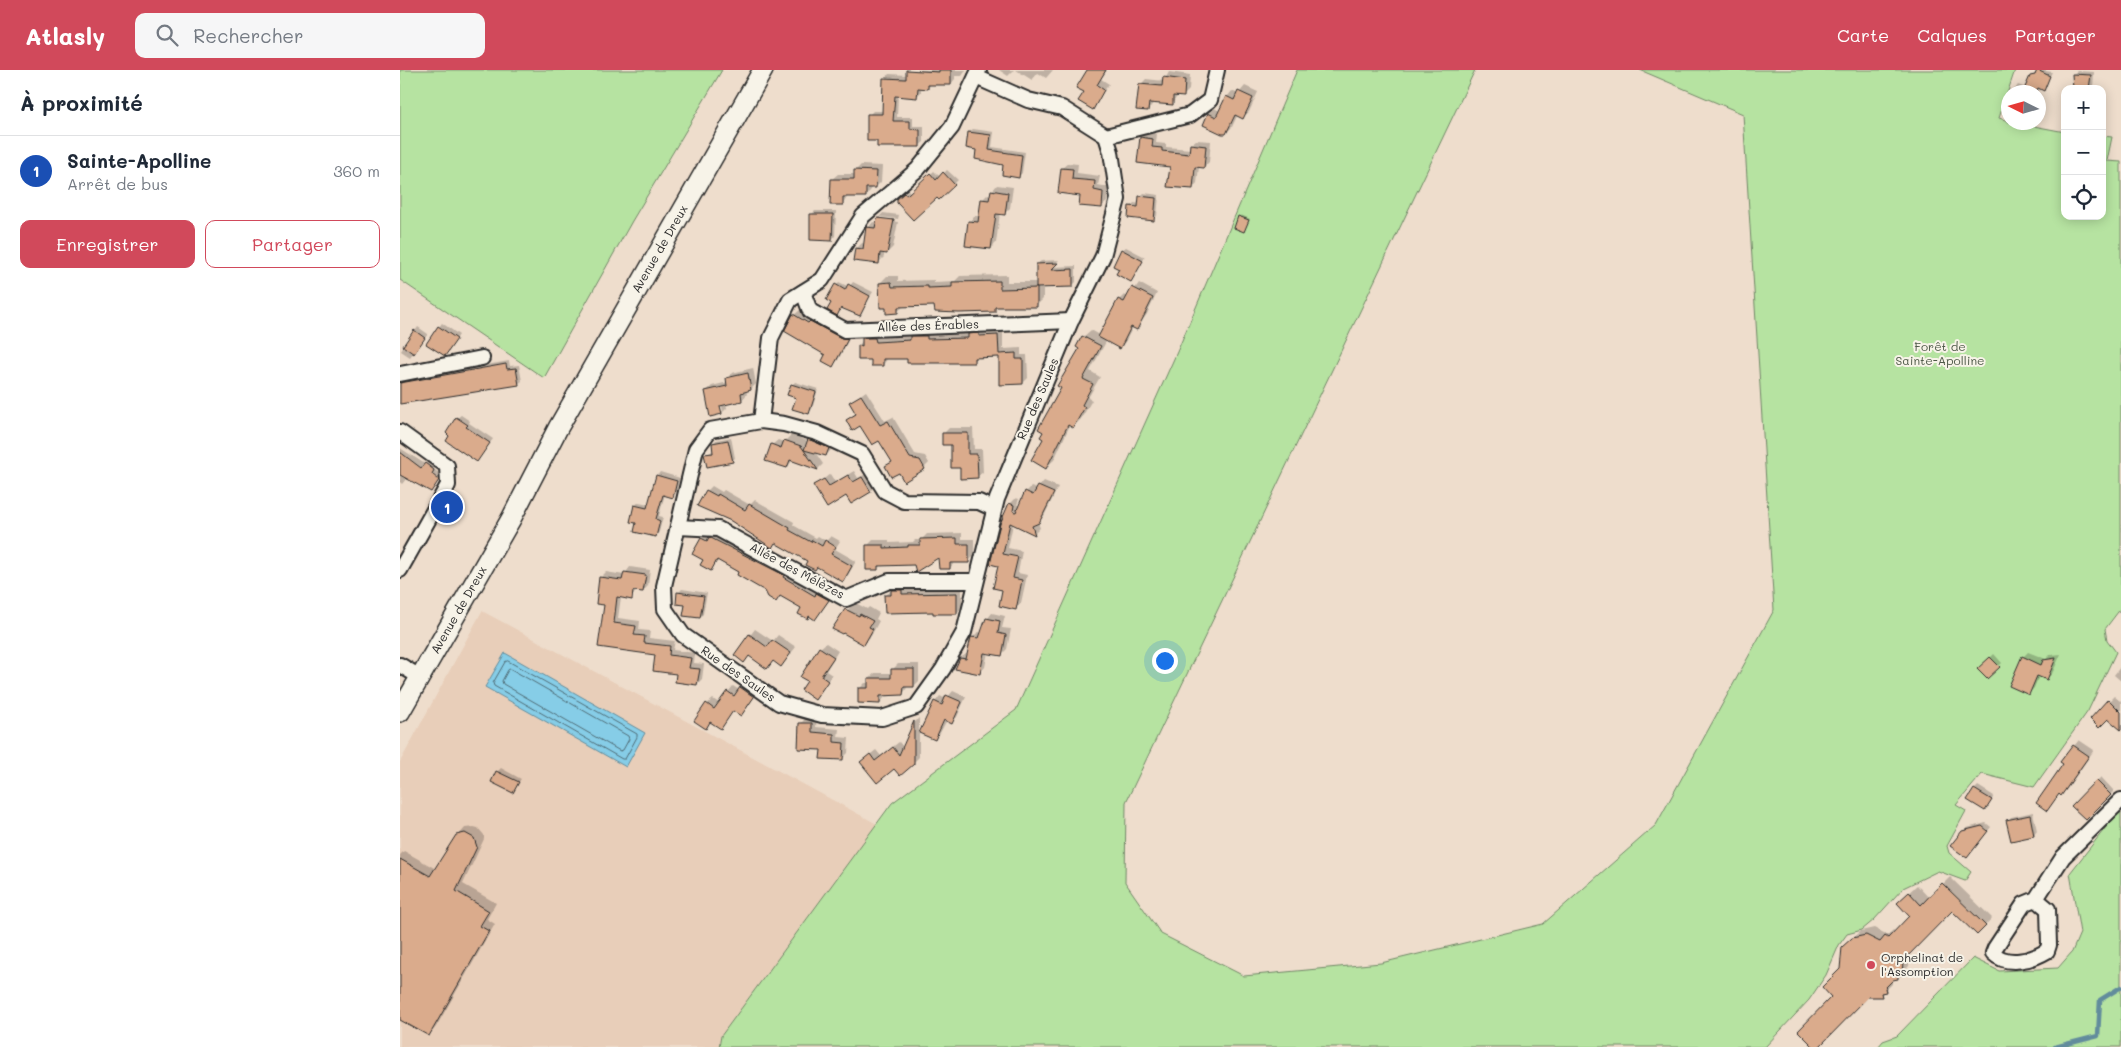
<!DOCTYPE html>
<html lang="fr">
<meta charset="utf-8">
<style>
body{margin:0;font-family:Mali,sans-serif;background:#f6f6f7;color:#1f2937}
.controls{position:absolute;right:15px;top:15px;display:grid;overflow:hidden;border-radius:10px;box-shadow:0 2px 12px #0003}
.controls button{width:45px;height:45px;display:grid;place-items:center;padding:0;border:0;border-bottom:1px solid #e0e1e3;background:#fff;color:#1f2937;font:25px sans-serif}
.compass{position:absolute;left:1601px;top:15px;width:45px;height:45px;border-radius:50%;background:#fff;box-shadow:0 2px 12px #0003;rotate:275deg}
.you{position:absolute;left:764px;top:590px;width:18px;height:18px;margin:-12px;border:4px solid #fff;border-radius:50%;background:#1a73e8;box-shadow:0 0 0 8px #1a73e833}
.badge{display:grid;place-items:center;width:32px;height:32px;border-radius:50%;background:#d1495b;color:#fff;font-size:16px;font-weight:700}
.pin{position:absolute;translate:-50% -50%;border:2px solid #fff;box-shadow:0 1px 5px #0006}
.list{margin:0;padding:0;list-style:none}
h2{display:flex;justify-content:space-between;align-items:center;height:65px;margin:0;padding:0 20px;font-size:21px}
h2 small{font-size:16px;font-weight:400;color:#747a83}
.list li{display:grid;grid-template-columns:32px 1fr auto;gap:15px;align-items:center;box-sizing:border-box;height:70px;padding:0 20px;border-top:1px solid #e0e1e3}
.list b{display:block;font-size:19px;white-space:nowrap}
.list p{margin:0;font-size:16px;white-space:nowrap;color:#747a83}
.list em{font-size:16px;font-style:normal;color:#747a83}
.actions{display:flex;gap:10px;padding:15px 20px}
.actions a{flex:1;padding:11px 0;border:1px solid #d1495b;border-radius:10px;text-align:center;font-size:18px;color:#d1495b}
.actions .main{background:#d1495b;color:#fff}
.icon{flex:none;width:28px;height:28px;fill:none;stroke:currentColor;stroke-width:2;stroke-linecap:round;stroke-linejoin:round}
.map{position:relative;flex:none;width:1721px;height:977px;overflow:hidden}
header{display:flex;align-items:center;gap:30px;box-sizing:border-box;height:70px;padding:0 25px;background:#d1495b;color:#fff}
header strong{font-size:24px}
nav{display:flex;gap:28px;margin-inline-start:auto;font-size:18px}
.search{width:350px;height:45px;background:#f6f6f7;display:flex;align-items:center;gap:12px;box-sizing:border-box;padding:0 18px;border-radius:10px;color:#747a83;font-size:19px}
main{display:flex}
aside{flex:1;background:#fff}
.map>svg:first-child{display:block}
.built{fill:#e8ceb9}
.green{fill:#b6e3a1;stroke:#708766}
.water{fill:#86cde7;stroke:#628c9c}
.shadow{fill:#0003;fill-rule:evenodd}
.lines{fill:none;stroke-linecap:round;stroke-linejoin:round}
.shore{stroke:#4f6c76;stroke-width:1}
.stream{stroke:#628c9c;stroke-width:4.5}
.building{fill:#daab8c;stroke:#2b2b2b}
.street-casing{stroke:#2b2b2b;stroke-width:18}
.secondary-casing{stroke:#2b2b2b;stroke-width:22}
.street{stroke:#f7f3e8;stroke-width:14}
.secondary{stroke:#f7f3e8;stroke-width:19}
.poi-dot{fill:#d1495b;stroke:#f7f3e8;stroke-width:2}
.labels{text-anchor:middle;stroke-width:4;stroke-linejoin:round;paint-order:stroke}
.street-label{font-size:12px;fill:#2b2b2b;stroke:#f7f3e8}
.park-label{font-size:12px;fill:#4e5948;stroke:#f7f3e8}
.poi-label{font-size:12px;fill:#2b2b2b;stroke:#f7f3e8;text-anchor:start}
</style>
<header>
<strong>Atlasly</strong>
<div class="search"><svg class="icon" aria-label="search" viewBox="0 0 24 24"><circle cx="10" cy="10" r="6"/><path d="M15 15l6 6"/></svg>Rechercher</div>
<nav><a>Carte</a><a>Calques</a><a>Partager</a></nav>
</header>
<main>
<aside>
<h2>À proximité<small></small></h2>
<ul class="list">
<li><span class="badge" style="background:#1a4fb4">1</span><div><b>Sainte-Apolline</b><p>Arrêt de bus</p></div><em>360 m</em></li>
</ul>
<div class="actions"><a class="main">Enregistrer</a><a>Partager</a></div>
</aside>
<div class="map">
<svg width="1721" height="977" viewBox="0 0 1721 977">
<rect width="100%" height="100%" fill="#edc"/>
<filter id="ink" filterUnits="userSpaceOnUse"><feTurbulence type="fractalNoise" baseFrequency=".02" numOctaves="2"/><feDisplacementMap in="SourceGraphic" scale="10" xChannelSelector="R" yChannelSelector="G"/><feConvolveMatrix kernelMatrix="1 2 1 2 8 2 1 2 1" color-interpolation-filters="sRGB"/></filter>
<g filter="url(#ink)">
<polygon class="built" points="82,541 477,754 321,966 319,977 0,977 0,692"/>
<g class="green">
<polygon points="0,0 322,0 232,151 144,308 0,210"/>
<polygon points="897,0 1075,0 726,732 725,812 761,864 844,906 981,893 1143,854 1256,755 1374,540 1343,44 1240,0 1615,0 1599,48 1608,51 1608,52 1618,53 1665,62 1665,146 1702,146 1702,66 1712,67 1707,91 1721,92 1721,538 1705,559 1707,570 1716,582 1688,641 1634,717 1582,704 1556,735 1566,741 1547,776 1549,783 1571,802 1565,811 1538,801 1503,818 1474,850 1462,860 1447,864 1439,875 1426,905 1409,930 1365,977 319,977 321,966 492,733 616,640 777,282"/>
<polygon points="1721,738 1721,977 1478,977 1483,971 1497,966 1573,888 1599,901 1658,898 1672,882 1680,863 1670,803"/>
</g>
<polygon class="water" points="105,583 245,663 226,697 85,617"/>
<g class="shadow">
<polygon points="508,0 566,0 562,6 555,6 555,9 551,14 532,13 528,18 521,17 521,22 517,26 498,25 497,47 513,47 513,56 524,56 524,72 519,76 479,70 469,45 473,41 483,41 485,9 489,4 507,5"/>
<polygon points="599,0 614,0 608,6"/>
<polygon points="616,0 653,0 646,8 638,3 632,10"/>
<polygon points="688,0 707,0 701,9 709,14 692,38 686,22"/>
<polygon points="1639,0 1652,2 1645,16 1639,17 1637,22 1613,22 1618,15 1626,18 1631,7"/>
<polygon points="1677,1 1694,2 1693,19 1672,19 1673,4"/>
<polygon points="769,2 790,5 789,20 783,26 778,25 772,34 754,32 748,40 740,15 746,9 764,11"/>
<polygon points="845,16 858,22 849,42 843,47 838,44 832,57 826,63 809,44 814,38 820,41 827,27 832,21 838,24"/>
<polygon points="573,59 594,62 592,77 625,82 622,103 619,106 605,94 578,79 569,62"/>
<polygon points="746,63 757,64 756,73 766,74 766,77 791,79 791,74 796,70 811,71 809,92 804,97 799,97 797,113 793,118 741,68"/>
<polygon points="668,93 678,94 677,103 700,106 698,115 708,117 707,132 701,137 681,125 662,98"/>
<polygon points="461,95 482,96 481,112 476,117 471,117 471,120 465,126 448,126 443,134 432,109 438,104 455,104 455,101"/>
<polygon points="547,100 558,110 539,129 537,126 498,130 508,120 511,123 534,101 540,107"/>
<polygon points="597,115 613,117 610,138 604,144 600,143 596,173 591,178 567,175 570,151 575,146 580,146 582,130 588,124 591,125 592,121"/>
<polygon points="744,123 759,125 757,146 753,149 730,137 734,133 740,134 740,127"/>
<polygon points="415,141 436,141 435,166 432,169 411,145"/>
<polygon points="483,143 499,145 498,149 481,147 481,150 498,152 493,177 487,183 484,182 484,187 478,193 456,179 462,173 465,174 468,158 473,152 477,153 478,148"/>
<polygon points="841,145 850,149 844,161 840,147"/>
<polygon points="726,177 745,187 731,211 722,180"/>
<polygon points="659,190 652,197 676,196 676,212 673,215 643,216 643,229 637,235 599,236 594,240 536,235 504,236 497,242 480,213 487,206 498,206 498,211 534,210 534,212 555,211 560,206 607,205 607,212 638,212 637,194 641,191"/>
<polygon points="439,212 449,217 453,212 473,222 459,244 442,238 437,244 432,232 436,215"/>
<polygon points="739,213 757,223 747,244 736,259 733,257 725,272 719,277 707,270 690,301 700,307 688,328 692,330 681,349 673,357 670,355 654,390 646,397 645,368 662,317 681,278 683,267 691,260 700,265 719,230 724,225 729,227"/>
<polygon points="400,240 452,263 438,290 433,295 427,285 394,245"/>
<polygon points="42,253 59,265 45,285 39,257"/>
<polygon points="18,257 28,264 10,287 1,281"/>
<polygon points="574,259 584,259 584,262 603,261 603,279 621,278 621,285 627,285 628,308 623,313 600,286 578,287 574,291 488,288 483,295 472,289 459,289 459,275 468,263 480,263 480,267 512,266 516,262 532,261 532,264 570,263"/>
<polygon points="109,291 110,296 119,295 122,311 118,314 0,332 0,310"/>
<path d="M 353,298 L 356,314 L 351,319 L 346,320 L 347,324 L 342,330 L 326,333 L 327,338 L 322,343 L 306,321 L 312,316 L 328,312 L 327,308 L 332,303 ZM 320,329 L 323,341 L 320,341 L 318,330 Z"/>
<polygon points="395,312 418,319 412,339 408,342 392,315"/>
<polygon points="466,321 485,351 493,347 515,384 525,386 529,393 524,398 499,401 486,397 493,391 479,369 460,354 447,350 457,342 451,332"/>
<polygon points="61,345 70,351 69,353 93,369 77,390 57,348"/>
<polygon points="549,358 573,358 574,379 582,379 583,402 577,407 561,396 552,374 543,364"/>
<polygon points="391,365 408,371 414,365 434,373 431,380 426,385 415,382 423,394 418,399 393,390 387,397 372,375 378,370 384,372"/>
<polygon points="331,367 335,388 332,391 306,385 314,380 313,373 316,370"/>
<polygon points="0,378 25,394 29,390 37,396 34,399 42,406 34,417 7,408 2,414 0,412"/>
<polygon points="454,401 458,408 468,403 476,416 470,421 447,425 415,416 430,404 435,412"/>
<polygon points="260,402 280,408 276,423 272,426 265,424 259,446 263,447 259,462 256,466 238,453 235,435 239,432 249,434 257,406"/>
<polygon points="644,411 658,417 644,446 638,452 640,458 635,463 613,454 608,478 622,481 618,503 627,505 621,533 615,539 603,519 595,517 610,434 616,428 619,429 617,435 620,436 626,422 631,417 637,419"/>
<polygon points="312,416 322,422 324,420 350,435 355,430 394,452 393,455 416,468 418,466 426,471 431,466 440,471 435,479 456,491 448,505 443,510 376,472 371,477 364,473 365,470 307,421"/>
<polygon points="310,461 436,522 415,548 410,545 408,548 403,537 381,525 376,530 366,520 319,490 310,500 305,489 302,469"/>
<polygon points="562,463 562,469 574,469 574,486 569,491 555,492 550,498 540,486 515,494 482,494 478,498 467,476 473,470 489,470 489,473 513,472 515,470 521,470 527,464"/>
<polygon points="230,497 250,500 248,516 243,521 237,520 231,528 221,527 218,548 240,551 239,560 250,561 249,568 275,571 273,580 295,583 294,593 304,594 302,609 297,614 277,603 257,584 199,576 205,534 200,508 206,502 224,505"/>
<polygon points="498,515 507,515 507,519 562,518 562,537 557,543 534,540 486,525"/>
<polygon points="282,519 307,523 303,544 300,547 286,534 278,523"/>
<polygon points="454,532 467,539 469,537 479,543 476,549 479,551 471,566 464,573 443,561 434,558"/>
<polygon points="592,543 605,546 602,558 611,559 607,579 601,585 588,582 585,597 580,603 556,598 560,588 568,583 572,568 578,562 582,563 587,549"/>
<polygon points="355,559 373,571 378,565 396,577 381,596 373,590 350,585 344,591 335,585"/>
<polygon points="426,573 438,581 426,601 432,605 415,628 409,611 420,578"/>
<polygon points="1628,582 1646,589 1650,585 1661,584 1652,604 1646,609 1639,606 1634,618 1629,623 1623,587"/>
<polygon points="1594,584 1602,593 1587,608 1579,599"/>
<polygon points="498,594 519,594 519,611 514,616 508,616 503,624 485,624 485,627 480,633 459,619 465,613 469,613 469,608 475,603 492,603 492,600"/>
<polygon points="1721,596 1721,611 1714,605"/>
<polygon points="346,612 358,621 346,639 334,640 320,658 311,651 305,657 307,634 313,629 319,633 333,616 339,620"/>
<polygon points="553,621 566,627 557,647 552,652 547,650 540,663 535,669 535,632 540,626 546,629"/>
<polygon points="1714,626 1720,631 1721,630 1721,652 1708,647 1691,649"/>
<polygon points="406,648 417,648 416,657 439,659 438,667 449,668 448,683 443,688 422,679 401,653"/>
<polygon points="519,648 519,687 513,693 494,697 477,711 467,687 476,680 481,686 499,672 504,678 515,652"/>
<polygon points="1679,670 1694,680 1667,719 1661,725 1660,723 1647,739 1665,694 1674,676"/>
<polygon points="101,698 121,709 112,722 97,702"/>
<polygon points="1701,707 1714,721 1686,749 1672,736"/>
<polygon points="1578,716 1594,726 1588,736 1575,719"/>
<polygon points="1633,742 1637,761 1634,765 1608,751 1611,747"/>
<polygon points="1586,753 1591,757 1570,783 1563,761 1567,758"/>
<polygon points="74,757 78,758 84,765 84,769 63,814 96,833 87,849 95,854 36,957 29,965 0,948 0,785 4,781 36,799 58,766 65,758"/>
<polygon points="1550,807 1592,848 1577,864 1552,839 1510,883 1509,896 1498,908 1492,909 1492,914 1481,925 1468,926 1416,977 1441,899 1443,878 1461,861 1474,858 1488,865 1493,860 1496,862 1511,847 1506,825 1517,815 1529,828"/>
</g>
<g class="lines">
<g class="shore">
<polygon points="108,591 237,664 237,667 225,689 222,689 94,616 93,613 105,592"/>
<polygon points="111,599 228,666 229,669 223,680 220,681 103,614 102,611 108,600"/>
</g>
<polyline class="stream" points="1655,977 1698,966 1700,930 1721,917"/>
</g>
<g class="building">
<polygon points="506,0 539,2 539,0 551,0 551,15 528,15 528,19 518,18 517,28 495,26 493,51 510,51 510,59 520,60 520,77 477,77 477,71 467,71 467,44 482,44 483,8 506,9"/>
<polygon points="687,0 706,0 697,15 704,20 693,40 678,31 684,22 676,18"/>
<polygon points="1637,0 1650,6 1644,21 1638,18 1636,22 1623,22 1630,6 1635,5"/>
<polygon points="1672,4 1691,5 1689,19 1673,19"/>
<polygon points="763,7 785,10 784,27 773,26 773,35 749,33 748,41 736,40 739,14 762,16"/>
<polygon points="838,21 853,28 843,49 835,45 826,64 822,64 803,55 808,43 816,47 826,26 834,30"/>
<polygon points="568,62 591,65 589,80 622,85 619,108 602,105 603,95 575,89 576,80 566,78"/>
<polygon points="740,67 753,69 752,77 762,78 762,81 789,84 790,74 806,76 804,98 795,97 793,119 767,117 770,97 737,93"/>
<polygon points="661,98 673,99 672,109 695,111 694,120 703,122 702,138 679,136 680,126 658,123"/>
<polygon points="454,100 477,101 476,118 466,118 466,127 443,127 443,135 430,135 431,109 454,109"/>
<polygon points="543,102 555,115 539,130 537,128 513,150 497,133 497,129 504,123 507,125 530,103 536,110"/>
<polygon points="591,120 608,123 605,145 596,144 591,179 565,176 568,151 578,152 581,129 589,130"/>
<polygon points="739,126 756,128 754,151 728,148 729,136 738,137"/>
<polygon points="410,144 433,144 432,171 410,170"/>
<polygon points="838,146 849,150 844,162 834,158"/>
<polygon points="477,148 494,150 487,184 480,183 479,194 453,191 455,178 463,179 466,157 475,158"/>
<polygon points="721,179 743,191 731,212 716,204 719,199 713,196"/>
<polygon points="658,193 651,200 673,199 673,217 636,218 636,194"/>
<polygon points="600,211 600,219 637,218 637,237 595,237 595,242 559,243 535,242 534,236 498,237 498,243 486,244 486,238 480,238 479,213 491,212 492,217 528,216 528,218 552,217 552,212"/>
<polygon points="435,214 445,220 448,214 470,226 460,246 441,238 437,246 427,240 431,233 426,230"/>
<polygon points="732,217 753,228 737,260 731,257 720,279 698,267 718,229 724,232"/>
<polygon points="393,244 408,253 410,251 441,268 448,269 433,297 422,291 425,285 384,261"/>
<polygon points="38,256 57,269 45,286 26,274"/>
<polygon points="14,260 25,268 14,284 3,276"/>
<polygon points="579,263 579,266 598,265 599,284 616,283 616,289 623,289 623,314 599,315 599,287 574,288 574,293 507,293 507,289 483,289 483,296 471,296 471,290 458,290 458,275 462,277 462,268 475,268 476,272 510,270 510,266 527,266 527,269 568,268 568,264"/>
<polygon points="682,266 701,276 683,309 693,314 682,335 685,337 673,358 668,355 646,399 631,390 643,369 640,367 643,362 638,359 661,318 657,316 679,279 676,277"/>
<polygon points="106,294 107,299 116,298 119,315 0,334 0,313"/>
<polygon points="348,303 351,320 341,323 342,331 320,336 322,344 310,347 305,321 327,316 326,308"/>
<polygon points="391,314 416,322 409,344 392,339 396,328 387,325"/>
<polygon points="461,325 480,355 488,351 510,388 520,390 525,399 504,412 499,403 491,407 485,396 492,392 479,371 472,375 460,356 452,361 446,350 456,344 449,332"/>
<polygon points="56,347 68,355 66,357 90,373 77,392 46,371 49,366 46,363"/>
<polygon points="542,363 568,363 568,384 577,384 578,408 560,409 560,398 551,398 551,375 542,375"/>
<polygon points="408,369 429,378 426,386 404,380"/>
<polygon points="328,370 333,392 307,397 304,384 313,383 312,373"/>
<polygon points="384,370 401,376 418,400 390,390 387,398 365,391 371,374 381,378"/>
<polygon points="0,382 21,398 25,393 34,400 32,404 39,410 31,422 0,405"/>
<polygon points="256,405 277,411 273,428 263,425 256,449 260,451 256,467 234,462 236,453 230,452 234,435 247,438"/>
<polygon points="448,405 453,412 462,407 471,422 451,434 446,426 427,438 413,415 424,409 429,416"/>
<polygon points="638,416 654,423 639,453 632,456 635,465 610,453 603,484 618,487 613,508 622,510 616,540 599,536 602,520 593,518 598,496 590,494 600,454 609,433 614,435 613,441 616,442 625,421 633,425"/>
<polygon points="306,420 317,426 318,424 345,440 349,434 390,458 389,460 411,472 412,470 422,476 425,470 436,477 431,484 452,496 443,512 417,497 415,500 405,495 407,491 375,473 372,478 331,451 297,436"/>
<polygon points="309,467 384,505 383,507 415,526 416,523 429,530 415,550 409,546 408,549 398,544 401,538 380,526 376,532 368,527 365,521 337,505 338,502 317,490 311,501 300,495 303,490 292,484 301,468 307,471"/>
<polygon points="557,468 557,474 569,474 569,493 550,493 550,499 539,499 538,488 516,502 514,495 478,496 478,500 466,500 466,475 484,475 484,478 508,477 508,475 520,475 520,469"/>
<polygon points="224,502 246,505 243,522 233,521 232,530 217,527 214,553 236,556 234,565 245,566 244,573 270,576 269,585 291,588 289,598 300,599 297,615 275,612 276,604 253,601 255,585 198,577 204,535 196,534 199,507 222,510"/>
<polygon points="491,520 502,520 502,524 557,523 557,544 533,544 533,542 485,543 484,525 491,525"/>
<polygon points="277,522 304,526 300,548 283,546 285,535 276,534"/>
<polygon points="445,539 459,546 460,544 473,551 469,557 473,559 464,575 443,563 442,564 432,559"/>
<polygon points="586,548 600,551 598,563 606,565 602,586 584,583 580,604 555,599 560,588 566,589 571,567 579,568"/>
<polygon points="349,564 367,577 372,570 391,583 381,597 373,591 367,599 349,586 344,593 334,585"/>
<polygon points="419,577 434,587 421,606 428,611 415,630 401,620 407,611 400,607"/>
<polygon points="1622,586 1641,595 1643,590 1656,588 1647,610 1637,606 1629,625 1609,616"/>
<polygon points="1590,587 1600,597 1587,609 1577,599"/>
<polygon points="491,599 514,599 514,617 504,617 503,625 480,626 480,634 458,633 458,618 468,618 468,608 491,608"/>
<polygon points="340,617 354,627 341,646 333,641 321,659 310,652 306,659 294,651 306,633 314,639 327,621 334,626"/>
<polygon points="546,625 562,632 552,654 544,650 535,670 519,663 534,631 542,635"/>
<polygon points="1708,629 1721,642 1721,660 1708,649 1699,658 1690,649"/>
<polygon points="514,651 514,694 500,706 494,699 477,713 460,692 470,684 475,691 493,677 499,685"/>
<polygon points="399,653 412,653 412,662 434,664 434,672 444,673 443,690 420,689 421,680 398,679"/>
<polygon points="1673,675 1689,686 1661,726 1659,724 1647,741 1636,733 1663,694 1660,692"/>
<polygon points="96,701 119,712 113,723 91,712"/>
<polygon points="1696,710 1711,725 1686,750 1671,736"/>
<polygon points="1574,719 1592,730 1585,741 1567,730"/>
<polygon points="1630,745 1634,766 1611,771 1606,750"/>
<polygon points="1582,756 1588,761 1567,788 1550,776 1562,761"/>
<polygon points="65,763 74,768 77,777 56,821 89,841 80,856 89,861 29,966 0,950 0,789 30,806 56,765"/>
<polygon points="1542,813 1586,856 1577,865 1552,841 1503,891 1502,905 1498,905 1498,909 1493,910 1485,918 1486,922 1481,923 1482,927 1468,927 1419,977 1414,977 1398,961 1431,927 1422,917 1440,899 1442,877 1452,868 1466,865 1480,872 1485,866 1488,868 1509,846 1497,833 1509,822 1521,835"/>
</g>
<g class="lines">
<g class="street-casing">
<g id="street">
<polyline points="579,0 552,57 518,99 463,146 422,210 390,230 371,268 361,351 310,360 296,379 264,516 265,539 283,565 379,633 422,645 482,648 516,637 543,599 564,562 597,429 671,251 703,186 718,129 711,82 706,66 790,45 810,30 817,0"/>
<polyline points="576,7 628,30 662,38 706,66"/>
<polyline points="403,222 410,241 445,260 671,251"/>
<polyline points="0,304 82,288"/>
<polyline points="361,351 384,354 417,363 462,384 485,421 504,431 579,432 594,439"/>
<polyline points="0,362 47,396 48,415 0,500"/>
<polyline points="278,457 318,459 446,529 489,511 576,511"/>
<polyline points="0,595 20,607"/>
<path d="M 1636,829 L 1648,839 L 1649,875 L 1647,881 C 1632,890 1607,897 1593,883 L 1595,878 L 1624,834 L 1636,829 L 1663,787 L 1721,730"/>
</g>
</g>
<g class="secondary-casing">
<polyline id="secondary" points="0,642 111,449 158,358 363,0"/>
</g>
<use href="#street" class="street"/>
<use href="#secondary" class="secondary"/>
</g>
</g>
<circle class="poi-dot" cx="1471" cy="895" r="5"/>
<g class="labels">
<g class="street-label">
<text transform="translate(260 179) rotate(-60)" y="4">Avenue de Dreux</text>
<text transform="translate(528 256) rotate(-2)" y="4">Allée des Érables</text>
<text transform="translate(638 329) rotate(-67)" y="4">Rue des Saules</text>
<text transform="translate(397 501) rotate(28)" y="4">Allée des Mélèzes</text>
<text transform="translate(59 540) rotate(-60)" y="4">Avenue de Dreux</text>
<text transform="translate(338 604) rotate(35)" y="4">Rue des Saules</text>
</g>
<g class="park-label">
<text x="1540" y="281">Forêt de<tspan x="1540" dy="14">Sainte-Apolline</tspan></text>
</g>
<g class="poi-label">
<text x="1481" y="892">Orphelinat de<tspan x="1481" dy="14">l'Assomption</tspan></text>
</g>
</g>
</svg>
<div class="controls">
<button>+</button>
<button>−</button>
<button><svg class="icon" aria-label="locate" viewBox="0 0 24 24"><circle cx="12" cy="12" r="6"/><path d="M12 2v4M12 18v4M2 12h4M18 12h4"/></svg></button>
</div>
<svg class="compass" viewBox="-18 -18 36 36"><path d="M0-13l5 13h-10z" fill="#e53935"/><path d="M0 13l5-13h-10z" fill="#747a83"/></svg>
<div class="you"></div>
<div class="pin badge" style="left:47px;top:437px;background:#1a4fb4">1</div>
</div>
</main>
